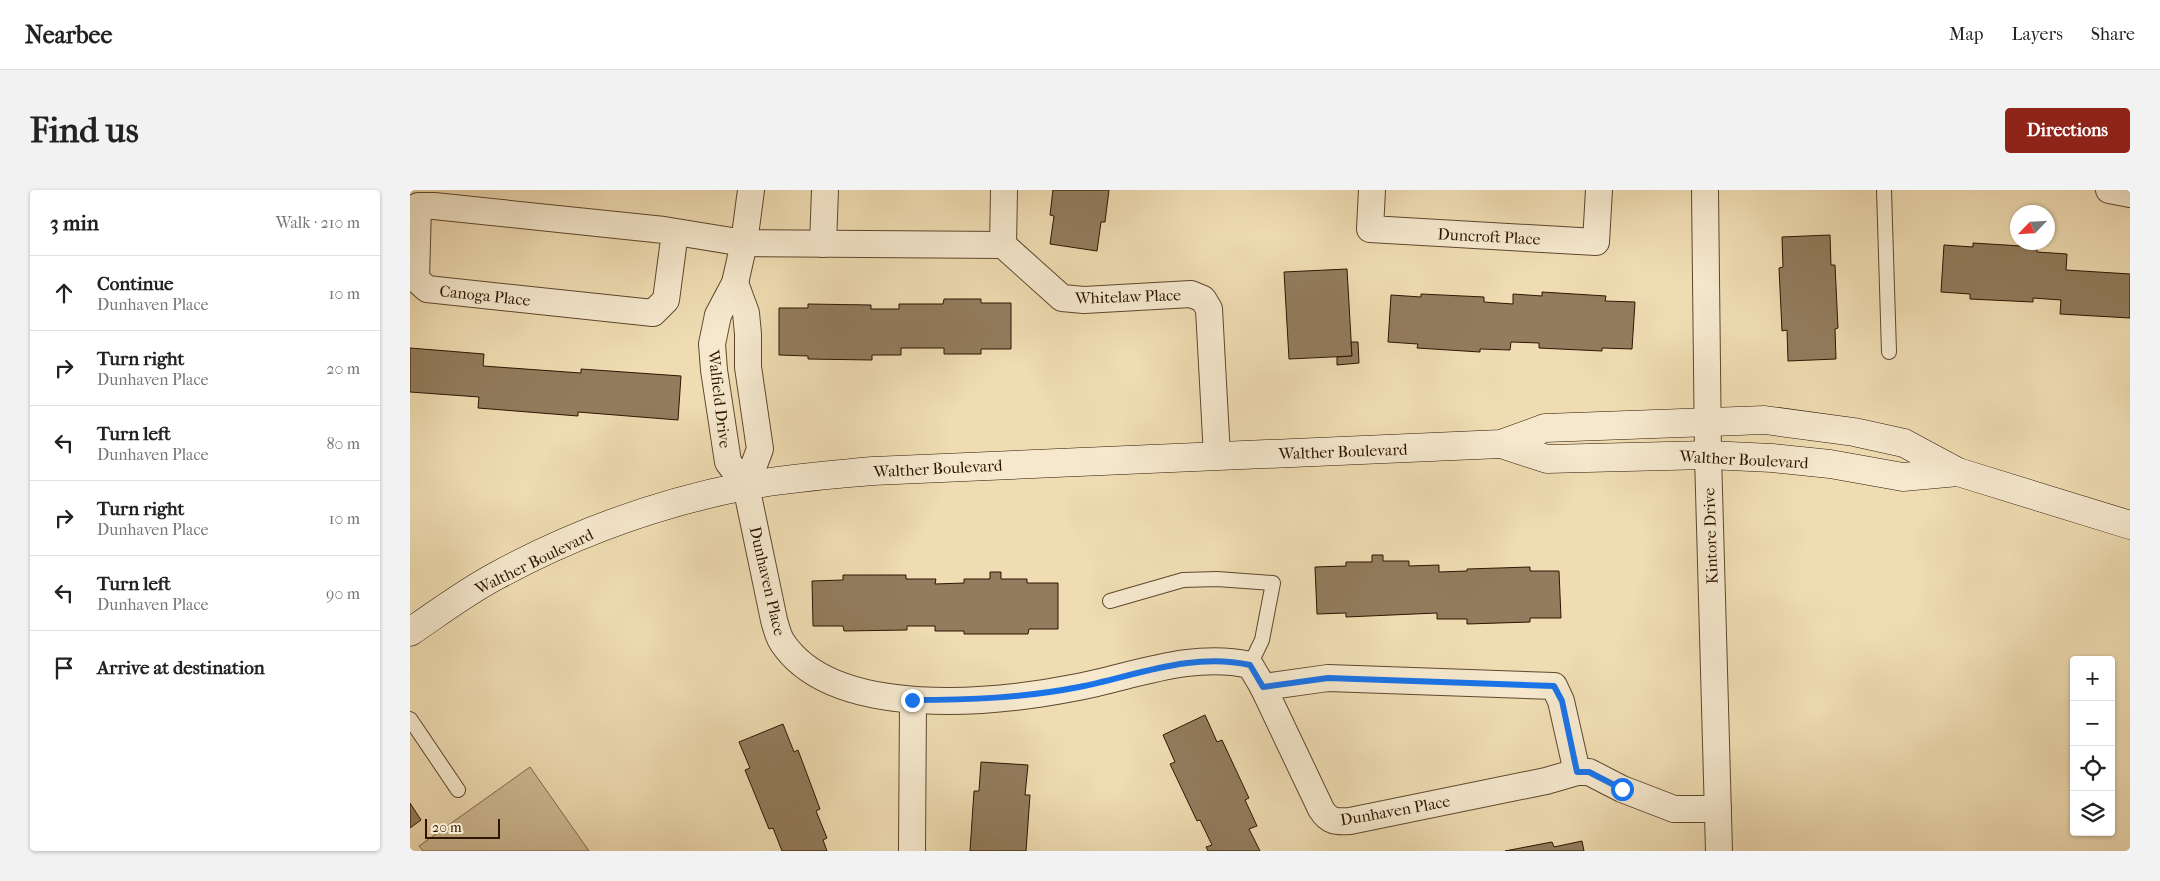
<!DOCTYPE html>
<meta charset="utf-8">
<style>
body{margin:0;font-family:"IM FELL French Canon",serif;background:#f2f2f2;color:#222}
.controls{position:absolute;right:15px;bottom:15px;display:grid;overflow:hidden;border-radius:5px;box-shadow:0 1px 4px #0004}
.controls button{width:45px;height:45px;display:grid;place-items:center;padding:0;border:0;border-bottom:1px solid #e0e0e0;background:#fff;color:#222;font:25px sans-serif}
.compass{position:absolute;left:1600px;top:15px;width:45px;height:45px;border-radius:50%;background:#fff;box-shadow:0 1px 4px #0004;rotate:245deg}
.scale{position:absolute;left:15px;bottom:12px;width:75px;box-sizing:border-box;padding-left:5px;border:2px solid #2d1501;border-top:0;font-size:14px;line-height:18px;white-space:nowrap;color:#2d1501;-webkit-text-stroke:4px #f5e8cd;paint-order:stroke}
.stop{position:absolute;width:15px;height:15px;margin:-11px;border:4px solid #1a73e8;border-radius:50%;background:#fff}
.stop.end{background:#1a73e8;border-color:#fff;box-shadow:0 1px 5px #0008}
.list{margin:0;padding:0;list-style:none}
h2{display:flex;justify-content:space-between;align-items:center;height:65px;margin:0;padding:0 20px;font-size:21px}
h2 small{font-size:16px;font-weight:400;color:#767676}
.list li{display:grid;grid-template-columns:32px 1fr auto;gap:15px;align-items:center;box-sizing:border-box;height:75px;padding:0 20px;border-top:1px solid #e0e0e0}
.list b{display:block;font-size:19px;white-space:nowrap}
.list p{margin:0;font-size:16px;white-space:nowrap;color:#767676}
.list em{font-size:16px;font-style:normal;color:#767676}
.icon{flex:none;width:28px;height:28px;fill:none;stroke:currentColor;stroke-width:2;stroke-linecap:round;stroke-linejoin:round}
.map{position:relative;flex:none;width:1720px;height:661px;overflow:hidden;border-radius:5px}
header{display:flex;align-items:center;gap:30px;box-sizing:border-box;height:70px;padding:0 25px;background:#fff;border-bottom:1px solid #e0e0e0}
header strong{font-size:24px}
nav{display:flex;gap:28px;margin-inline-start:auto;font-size:18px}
.intro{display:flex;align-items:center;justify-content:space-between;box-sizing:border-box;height:120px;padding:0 30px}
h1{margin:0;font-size:35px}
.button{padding:12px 22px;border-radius:5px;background:#8f2418;color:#fff;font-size:18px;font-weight:700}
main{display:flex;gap:30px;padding:0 30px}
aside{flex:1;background:#fff;border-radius:5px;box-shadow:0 1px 4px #0004}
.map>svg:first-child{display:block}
.green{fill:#ceba94;stroke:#7e684a}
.building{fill:#927c5d;stroke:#2d1501}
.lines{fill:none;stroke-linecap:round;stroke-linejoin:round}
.service-casing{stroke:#5e472d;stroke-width:16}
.minor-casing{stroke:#5e472d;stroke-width:28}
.secondary-casing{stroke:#2d1501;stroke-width:29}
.service{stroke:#f5e8cd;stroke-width:14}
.minor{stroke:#f5e8cd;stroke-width:26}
.secondary{stroke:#f5e8cd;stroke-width:28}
.route{stroke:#1a73e8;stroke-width:6}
.labels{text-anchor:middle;stroke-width:4.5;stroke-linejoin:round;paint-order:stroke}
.street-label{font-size:16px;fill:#2d1501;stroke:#f5e8cd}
</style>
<header>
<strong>Nearbee</strong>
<nav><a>Map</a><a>Layers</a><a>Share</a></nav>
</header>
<div class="intro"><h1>Find us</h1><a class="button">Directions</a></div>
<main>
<aside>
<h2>3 min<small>Walk · 210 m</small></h2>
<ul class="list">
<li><svg class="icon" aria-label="ahead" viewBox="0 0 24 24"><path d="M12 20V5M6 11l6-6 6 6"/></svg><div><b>Continue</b><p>Dunhaven Place</p></div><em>10 m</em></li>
<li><svg class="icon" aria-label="right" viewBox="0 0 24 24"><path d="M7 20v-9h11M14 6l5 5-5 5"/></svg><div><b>Turn right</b><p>Dunhaven Place</p></div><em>20 m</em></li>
<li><svg class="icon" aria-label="left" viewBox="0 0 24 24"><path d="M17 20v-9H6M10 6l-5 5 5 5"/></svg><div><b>Turn left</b><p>Dunhaven Place</p></div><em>80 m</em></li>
<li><svg class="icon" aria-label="right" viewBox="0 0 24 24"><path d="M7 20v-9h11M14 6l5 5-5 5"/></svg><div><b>Turn right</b><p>Dunhaven Place</p></div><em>10 m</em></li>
<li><svg class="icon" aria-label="left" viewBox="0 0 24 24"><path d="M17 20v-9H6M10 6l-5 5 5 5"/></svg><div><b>Turn left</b><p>Dunhaven Place</p></div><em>90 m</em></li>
<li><svg class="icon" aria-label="arrive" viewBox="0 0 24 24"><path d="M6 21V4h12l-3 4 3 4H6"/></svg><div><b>Arrive at destination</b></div></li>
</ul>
</aside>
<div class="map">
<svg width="1720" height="661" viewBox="0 0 1720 661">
<rect width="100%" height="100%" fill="#efdcb2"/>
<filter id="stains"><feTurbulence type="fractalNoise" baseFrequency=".004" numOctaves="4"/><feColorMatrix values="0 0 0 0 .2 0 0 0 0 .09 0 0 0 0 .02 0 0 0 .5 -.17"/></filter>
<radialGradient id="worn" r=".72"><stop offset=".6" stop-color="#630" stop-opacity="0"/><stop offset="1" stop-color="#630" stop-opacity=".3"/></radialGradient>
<polygon class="green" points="120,577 179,661 13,661 9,656"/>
<g class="building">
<polygon points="643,0 699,0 695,32 691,32 687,61 640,54 644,26 640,25"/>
<polygon points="1420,45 1421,75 1425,75 1428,138 1425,139 1426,169 1378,171 1377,140 1372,141 1369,78 1373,77 1372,47"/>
<polygon points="1563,53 1627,57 1627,62 1657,64 1656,80 1720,84 1720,128 1650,124 1651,110 1623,108 1623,112 1560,109 1560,104 1531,102 1534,55 1563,57"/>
<polygon points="937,79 942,166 879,169 874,82"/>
<polygon points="1132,102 1196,106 1195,111 1225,112 1222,159 1192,158 1192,161 1129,158 1129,153 1101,152 1100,160 1070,159 1070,162 1007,158 1008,154 978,152 981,105 1011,107 1011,104 1074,107 1074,112 1103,114 1103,104 1132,106"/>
<polygon points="534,109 571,109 571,113 601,113 601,159 571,159 571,164 534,164 534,158 491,158 491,165 462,165 462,170 398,169 398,166 369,165 369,118 398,118 398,114 461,115 461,119 489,119 489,114 533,114"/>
<polygon points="941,152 948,152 949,173 927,175 927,167 942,166"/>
<polygon points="0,158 74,164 73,176 171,183 171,179 271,186 268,230 168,222 168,226 68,218 69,207 0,202"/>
<polygon points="962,365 973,365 973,371 999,371 999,376 1029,375 1029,382 1057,381 1057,379 1120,377 1120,381 1149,381 1151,428 1120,428 1120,432 1057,434 1057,429 1027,429 1027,423 936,427 936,423 907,424 905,377 936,376 936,372 962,372"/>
<polygon points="580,382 591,382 591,389 617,389 617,393 648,393 648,439 619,439 618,444 554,444 554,441 525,441 525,436 497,436 497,440 434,441 433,436 403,436 402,391 433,390 433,385 496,385 496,389 526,389 525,394 554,393 554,389 580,389"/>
<polygon points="795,525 807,552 812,550 839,608 835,610 847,636 839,639 850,661 798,661 796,657 802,655 790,630 787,631 760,574 765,572 753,545"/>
<polygon points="373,534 384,562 388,560 410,619 406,621 417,648 413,650 417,661 372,661 363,638 359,639 335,580 340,578 329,552"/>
<polygon points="571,572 618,575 615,605 620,605 616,661 560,661 564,601 569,601"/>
<polygon points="0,613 11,630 0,638"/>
<polygon points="1172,651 1174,661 1095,661 1142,652 1144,657"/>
</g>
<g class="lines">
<g class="service-casing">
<g id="service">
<polyline points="1474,0 1479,162"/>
<polyline points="700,411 773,390 807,389 863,393 852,450 840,475"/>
<polyline points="0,529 48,600"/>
</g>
</g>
<g class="minor-casing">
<g id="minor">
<path d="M 341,0 L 334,53 L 325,93 L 308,125 L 302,154 L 304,180 L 318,272 L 336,296 L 364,430 C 366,437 368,446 372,452 C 424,531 588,513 668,497 C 725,486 781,462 840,475 L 853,497 L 911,619 C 919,632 926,632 940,631 L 1136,591 L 1167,582 L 1179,582 L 1212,599 L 1264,619 L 1308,619"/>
<polyline points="962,0 960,39 1186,52 1189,0"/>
<polyline points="1295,0 1298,265 1309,661"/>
<polyline points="1699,0 1720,4"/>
<polyline points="265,42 256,110 243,123 17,99 6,89 8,16 24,16 254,40 334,53 593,55 652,108 674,110 781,104 793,109 799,119 807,266"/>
<polyline points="413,54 415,0"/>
<polyline points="593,55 594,0"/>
<polyline points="325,93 336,123 338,144 338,177 350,259 336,296"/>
<polyline points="853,497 918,488 1144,496 1151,511 1167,582"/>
<polyline points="502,661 503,510"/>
</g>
</g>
<g class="secondary-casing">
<g id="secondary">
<polyline points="1091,254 1137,269 1298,265 1362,268 1420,274 1493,287 1548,282"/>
<path d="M 0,442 C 28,423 56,402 86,386 C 163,344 249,313 335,296 C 377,288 420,285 463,281 L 1091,254 L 1135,238 L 1355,230 L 1444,242 L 1494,253 L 1548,282 L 1720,335"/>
</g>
</g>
<use href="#service" class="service"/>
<use href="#minor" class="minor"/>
<use href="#secondary" class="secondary"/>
</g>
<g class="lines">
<path class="route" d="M 502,510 C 559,510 613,508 669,497 C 725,486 781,462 840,475 L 853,497 L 918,488 L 1144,496 L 1152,511 L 1167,582 L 1179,582 L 1212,599"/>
</g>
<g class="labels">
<g class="street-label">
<text transform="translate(1079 46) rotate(3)" y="6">Duncroft Place</text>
<text transform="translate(75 105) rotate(6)" y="6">Canoga Place</text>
<text transform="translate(718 106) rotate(-2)" y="6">Whitelaw Place</text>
<text transform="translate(310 209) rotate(83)" y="6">Walfield Drive</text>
<text transform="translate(933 261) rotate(-2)" y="6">Walther Boulevard</text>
<text transform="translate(1334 269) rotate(3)" y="6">Walther Boulevard</text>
<text transform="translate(528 278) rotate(-3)" y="6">Walther Boulevard</text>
<text transform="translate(1300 346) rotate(-92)" y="6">Kintore Drive</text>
<text transform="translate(124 371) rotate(-26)" y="6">Walther Boulevard</text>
<text transform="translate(358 391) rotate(77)" y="6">Dunhaven Place</text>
<text transform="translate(985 620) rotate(-10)" y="6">Dunhaven Place</text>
</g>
</g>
<rect width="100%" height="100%" filter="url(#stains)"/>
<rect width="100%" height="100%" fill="url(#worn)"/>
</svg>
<div class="controls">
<button>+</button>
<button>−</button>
<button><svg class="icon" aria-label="locate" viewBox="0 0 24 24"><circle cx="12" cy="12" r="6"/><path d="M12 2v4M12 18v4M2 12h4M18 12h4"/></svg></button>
<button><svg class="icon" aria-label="layers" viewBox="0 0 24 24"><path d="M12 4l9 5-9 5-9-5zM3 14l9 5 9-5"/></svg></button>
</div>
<svg class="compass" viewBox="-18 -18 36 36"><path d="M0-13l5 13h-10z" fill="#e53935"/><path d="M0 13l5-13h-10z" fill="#767676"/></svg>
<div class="scale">20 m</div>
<div class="stop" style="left:1212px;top:599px"></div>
<div class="stop end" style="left:502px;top:510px"></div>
</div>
</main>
